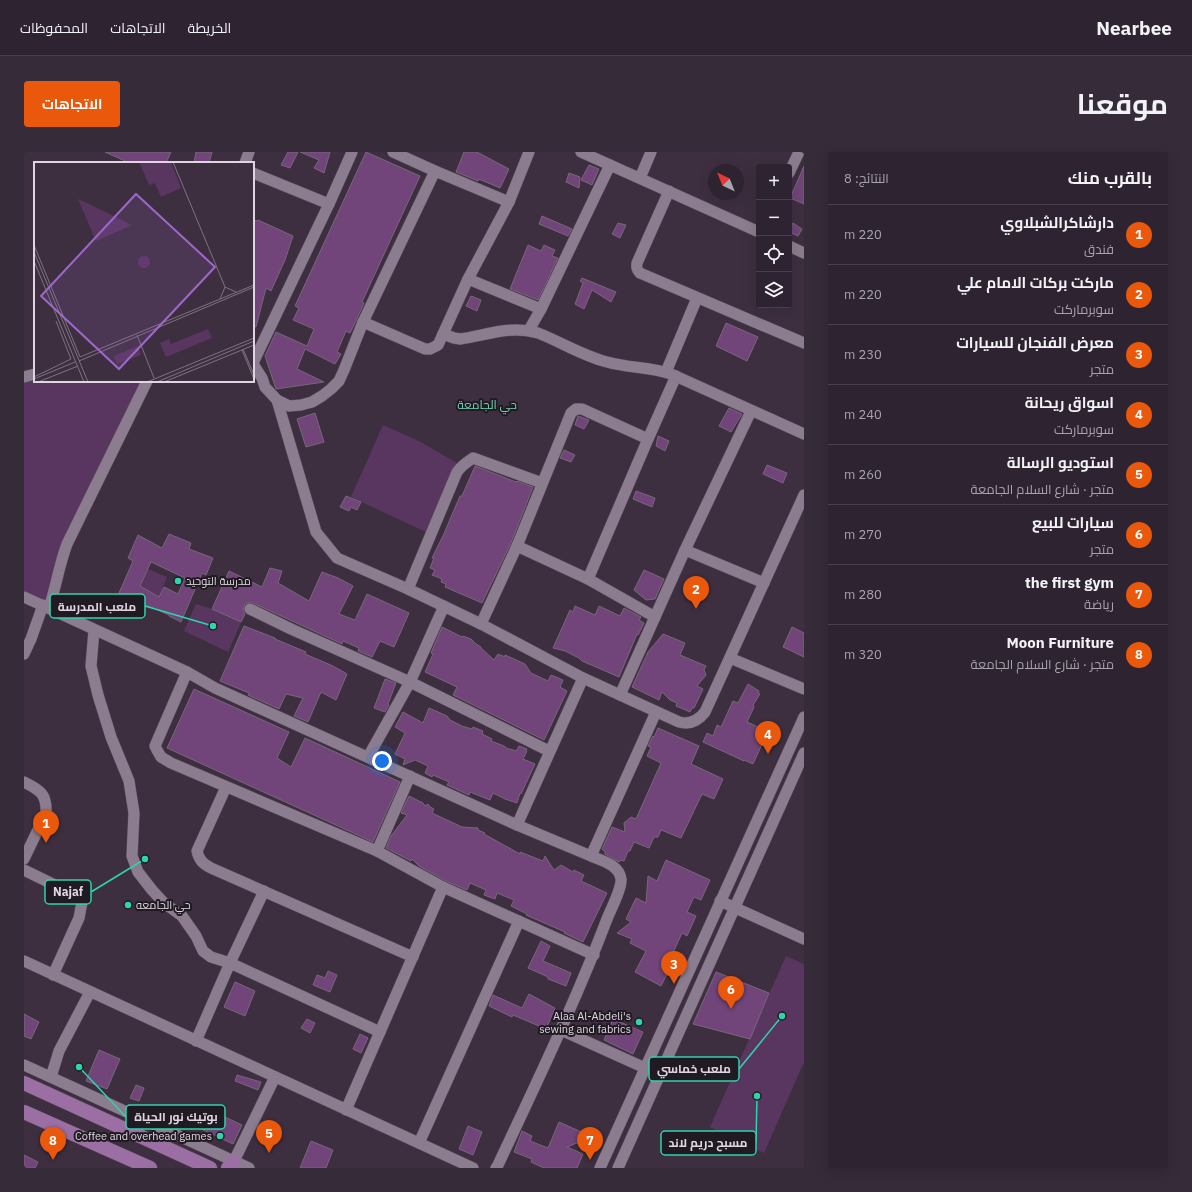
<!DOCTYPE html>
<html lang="ar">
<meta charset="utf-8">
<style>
body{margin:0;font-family:"IBM Plex Sans",Cairo,sans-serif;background:#362b38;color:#f1f3f6;direction:rtl}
.controls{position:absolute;right:12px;top:12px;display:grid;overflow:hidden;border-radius:4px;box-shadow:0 4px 16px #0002}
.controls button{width:36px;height:36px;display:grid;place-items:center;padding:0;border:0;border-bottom:1px solid #49404c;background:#2e2330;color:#f1f3f6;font:20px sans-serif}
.compass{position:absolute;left:684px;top:12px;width:36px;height:36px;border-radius:50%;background:#2e2330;box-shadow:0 4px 16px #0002;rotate:317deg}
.you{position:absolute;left:358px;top:609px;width:14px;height:14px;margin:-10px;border:3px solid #fff;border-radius:50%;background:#1a73e8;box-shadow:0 0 0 6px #1a73e833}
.badge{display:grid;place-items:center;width:26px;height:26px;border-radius:50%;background:#ea580c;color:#fff;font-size:13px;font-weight:700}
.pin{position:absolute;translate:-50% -33px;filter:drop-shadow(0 1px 2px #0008)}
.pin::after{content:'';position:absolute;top:21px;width:14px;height:12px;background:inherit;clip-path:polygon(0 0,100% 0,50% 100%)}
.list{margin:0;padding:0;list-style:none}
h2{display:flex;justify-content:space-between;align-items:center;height:52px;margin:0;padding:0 16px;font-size:17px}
h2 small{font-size:13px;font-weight:400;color:#a7a4ab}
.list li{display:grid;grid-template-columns:26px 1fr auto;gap:12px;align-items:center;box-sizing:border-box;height:60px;padding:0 16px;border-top:1px solid #49404c}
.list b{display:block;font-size:15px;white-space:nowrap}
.list p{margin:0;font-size:13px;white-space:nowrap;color:#a7a4ab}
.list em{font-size:13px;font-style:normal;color:#a7a4ab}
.icon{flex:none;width:22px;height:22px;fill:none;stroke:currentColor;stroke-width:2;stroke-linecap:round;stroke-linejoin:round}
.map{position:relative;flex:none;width:780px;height:1016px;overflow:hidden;direction:ltr;border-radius:4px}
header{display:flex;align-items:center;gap:24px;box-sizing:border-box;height:56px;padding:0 20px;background:#2e2330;border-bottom:1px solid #49404c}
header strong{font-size:19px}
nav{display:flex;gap:22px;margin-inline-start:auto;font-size:14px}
.intro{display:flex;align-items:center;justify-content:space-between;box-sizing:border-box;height:96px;padding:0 24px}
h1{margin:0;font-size:28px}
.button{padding:10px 18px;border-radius:4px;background:#ea580c;color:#fff;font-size:14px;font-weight:700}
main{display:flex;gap:24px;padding:0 24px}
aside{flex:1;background:#2e2330;border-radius:4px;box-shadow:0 4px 16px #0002}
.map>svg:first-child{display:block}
.green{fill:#593660}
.building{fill:#714579;stroke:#77677a;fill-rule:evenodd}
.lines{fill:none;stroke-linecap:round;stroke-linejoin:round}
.minor-casing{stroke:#594c5b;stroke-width:12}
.major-casing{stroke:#594c5b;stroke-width:15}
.minor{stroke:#8c7c8f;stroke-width:11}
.major{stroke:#9b6fa4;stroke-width:14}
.poi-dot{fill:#2dd5ab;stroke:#201a22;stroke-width:1.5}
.labels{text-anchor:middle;stroke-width:4;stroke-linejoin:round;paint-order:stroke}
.poi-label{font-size:11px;fill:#e0d6e1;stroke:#201a22;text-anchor:start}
.neighbourhood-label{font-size:12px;fill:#75d3b5;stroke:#201a22}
.inset-road{fill:none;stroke:#7e7280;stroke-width:1}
.view{fill:#9e68cb;fill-opacity:0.15;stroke:#9e68cb;stroke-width:2}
.inset-edge{fill:none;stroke:#e0d6e1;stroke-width:2}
.leader{fill:none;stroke:#2dd5ab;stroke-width:1.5}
.callout-dot{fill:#2dd5ab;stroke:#201a22;stroke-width:1.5}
.callout{fill:#201a22;stroke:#2dd5ab;stroke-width:1.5}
.callout-label{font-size:12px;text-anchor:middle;font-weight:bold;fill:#e0d6e1}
</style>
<header>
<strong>Nearbee</strong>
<nav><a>الخريطة</a><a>الاتجاهات</a><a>المحفوظات</a></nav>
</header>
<div class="intro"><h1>موقعنا</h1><a class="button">الاتجاهات</a></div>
<main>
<aside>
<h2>بالقرب منك<small>النتائج: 8</small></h2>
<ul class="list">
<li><span class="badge">1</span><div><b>دارشاكرالشبلاوي</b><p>فندق</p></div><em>220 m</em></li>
<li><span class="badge">2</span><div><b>ماركت بركات الامام علي</b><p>سوبرماركت</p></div><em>220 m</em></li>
<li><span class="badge">3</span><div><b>معرض الفنجان للسيارات</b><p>متجر</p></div><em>230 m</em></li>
<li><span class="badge">4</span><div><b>اسواق ريحانة</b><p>سوبرماركت</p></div><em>240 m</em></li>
<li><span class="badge">5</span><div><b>استوديو الرسالة</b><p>متجر · شارع السلام الجامعة</p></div><em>260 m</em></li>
<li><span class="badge">6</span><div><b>سيارات للبيع</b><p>متجر</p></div><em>270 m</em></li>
<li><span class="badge">7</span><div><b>the first gym</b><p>رياضة</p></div><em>280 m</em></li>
<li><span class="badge">8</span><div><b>Moon Furniture</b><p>متجر · شارع السلام الجامعة</p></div><em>320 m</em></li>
</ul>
</aside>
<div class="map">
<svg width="780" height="1016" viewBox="0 0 780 1016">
<rect width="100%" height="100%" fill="#3d2f40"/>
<g class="green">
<polygon points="11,223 11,229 117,229 19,453 0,445 0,227"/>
<polygon points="359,273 395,289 438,314 406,382 327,345"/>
<polygon points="124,417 143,425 135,445 116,434"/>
<polygon points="172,452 188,457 217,470 204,500 160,479"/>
<polygon points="762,804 780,812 780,913 779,912 740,1001 686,975"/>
</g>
<g class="building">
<polygon points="81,0 147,0 142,11 100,11 101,9"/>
<polygon points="172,0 188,0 185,11 170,11"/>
<polygon points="264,0 274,0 266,16 257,13"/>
<polygon points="276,0 306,0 300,21 290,16 295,8"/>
<polygon points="342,0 396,24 338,150 340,151 331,171 326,181 322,179 313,200 317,202 311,212 281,197 273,217 300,230 252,237 241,204 252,180 283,194 290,177 269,168 275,156 271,154"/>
<polygon points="440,0 453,0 485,17 476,36 455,27 454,29 432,20"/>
<polygon points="565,13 575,17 568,33 557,28"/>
<polygon points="780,14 780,52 766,46"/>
<polygon points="545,21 556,25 555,36 542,30"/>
<polygon points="518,64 548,77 544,84 515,72"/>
<polygon points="229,68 234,69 234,68 269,84 261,108 247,139 242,136 232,175 229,174"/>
<polygon points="594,71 602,73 596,86 588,82"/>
<polygon points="769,71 778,77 774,84 765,80"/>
<polygon points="504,93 517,99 520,93 531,98 528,104 534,106 514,148 486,137"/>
<polygon points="558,126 592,140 587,150 568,138 560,157 551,152 559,131 556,129"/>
<polygon points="447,144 457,148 453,159 442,154"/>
<polygon points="702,171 734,185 723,209 692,194"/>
<polygon points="705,256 718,262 707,280 695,274"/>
<polygon points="291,261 300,290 282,295 273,267"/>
<polygon points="554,264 565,268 560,277 551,273"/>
<polygon points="634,284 645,289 641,299 632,294"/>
<polygon points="540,298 551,303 547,310 536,306"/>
<polygon points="743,313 763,321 759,331 739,322"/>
<polygon points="451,314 492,330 493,329 509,335 487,391 458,451 421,435 422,432 417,430 418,427 408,423 411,418 406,416 410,406 408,406 419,384 436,344 438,344"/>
<polygon points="612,339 631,346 628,355 609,347"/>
<polygon points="322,344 337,350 333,358 327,355 325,359 316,355"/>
<path d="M 145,382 L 167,391 L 165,397 L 189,406 L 182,423 L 178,421 L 157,470 L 145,464 L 145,463 L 95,441 L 109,409 L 104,406 L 114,383 L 138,396 ZM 127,410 L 161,426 L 154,442 L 140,435 L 135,445 L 116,434 Z"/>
<polygon points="246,416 258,419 254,431 285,449 298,420 314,426 329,434 315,462 331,468 343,442 385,461 370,495 356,489 348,505 334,499 335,496 319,489 318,492 229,451 222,451 220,454 219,458 221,462 217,470 188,457 205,419 238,435"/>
<polygon points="620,418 640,427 631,447 622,448 610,438"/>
<polygon points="551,454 571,463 575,454 596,464 600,456 617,465 615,468 620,471 614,483 613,482 595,525 558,509 555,506 541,499 529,496 546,458 549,460"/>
<polygon points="220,474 251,486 251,487 282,500 281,502 309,514 323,522 312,548 297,540 284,570 270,564 279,546 262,542 255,557 224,543 225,541 196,529"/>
<polygon points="418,475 438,485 439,484 447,487 452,492 457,495 457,496 470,508 474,502 481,505 481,503 501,512 507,521 524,529 527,523 539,528 536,535 543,539 520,588 429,543 433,535 401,520 409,502 407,501"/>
<polygon points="768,475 780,481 780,505 759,495"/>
<polygon points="639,482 661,491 656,503 682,514 680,518 682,523 673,534 679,537 670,556 668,556 666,560 652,554 653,551 646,548 638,540 635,548 608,535 624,500"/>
<polygon points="361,527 372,531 364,552 365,553 361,560 350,556"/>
<polygon points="724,532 735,539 734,541 736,542 729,553 730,555 723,570 752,583 747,594 739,590 729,612 720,608 720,609 679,590 683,581 689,584 693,573 697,575 709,549 714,551"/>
<polygon points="170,537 265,580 253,606 267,615 281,586 376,630 349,690 143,596"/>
<polygon points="405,556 423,564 426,568 438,574 448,577 449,575 459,579 458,582 468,587 467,589 480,594 484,597 486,597 492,599 495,594 503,597 502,599 503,599 499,607 511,612 497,642 496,641 493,651 481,647 469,641 466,648 446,640 445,643 423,633 425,630 409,623 408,625 401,621 404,614 391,608 379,613 381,607 371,602 381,581 371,575 379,560 399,571"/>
<polygon points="634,576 675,594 667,612 699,627 690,647 678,642 657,686 637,678 634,685 630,685 625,696 610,690 606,699 604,699 600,709 597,708 595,710 581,702 581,700 578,697 588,675 601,680 600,671 607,665 612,667 637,611 623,604 627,595 624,594 629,584 630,585"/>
<polygon points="385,644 399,651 401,654 404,652 406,655 410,657 408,661 438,675 454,676 454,678 461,681 460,682 496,702 496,700 519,709 521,704 530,718 537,713 549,720 550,718 560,723 557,729 583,741 559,790 540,781 541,780 502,763 503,762 487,754 490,748 473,741 471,747 460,743 462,738 446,731 443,738 422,729 395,714 388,707 387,709 362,696 367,684 383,663 377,661"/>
<polygon points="642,708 686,728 677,748 670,745 663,760 672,764 663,784 658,781 643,814 646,816 637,834 611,820 622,799 606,791 608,787 593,781 607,770 602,767 612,746 622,751 624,724 633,729"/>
<polygon points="517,789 526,794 519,809 547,821 542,834 524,827 524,825 504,816"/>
<polygon points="304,819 313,823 306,840 289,833 293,823 301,826"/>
<polygon points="692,820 745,841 726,887 669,872"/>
<polygon points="211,830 231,839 221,864 200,855"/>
<polygon points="505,842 531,856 522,877 489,863 488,865 465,854 469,843 498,856"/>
<polygon points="0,862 15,870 7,887 0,884"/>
<polygon points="283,867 291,871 286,881 277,876"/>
<polygon points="589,867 619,880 609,902 580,888"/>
<polygon points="336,882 344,886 337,901 329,897"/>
<polygon points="75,898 96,907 83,937 62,929"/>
<polygon points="213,923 237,930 234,938 211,929"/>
<polygon points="112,933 120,936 115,949 106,946"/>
<polygon points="180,955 218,973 209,992 171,974"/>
<polygon points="535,970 564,983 560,988 543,995 559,1002 553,1016 520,1016 507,1010 508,1007 490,1000 498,979 508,984 506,989 524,996"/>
<polygon points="444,974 458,980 449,1003 435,997"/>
<polygon points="287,989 309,998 302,1016 276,1016"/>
<polygon points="0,1003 14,1010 11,1016 0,1016"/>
</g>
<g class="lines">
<g class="minor-casing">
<g id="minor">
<polyline points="369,0 411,19 485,50"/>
<polyline points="557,0 735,80"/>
<polyline points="221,11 225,0"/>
<polyline points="229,21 305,52"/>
<polyline points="765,21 775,0"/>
<polyline points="616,26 627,0"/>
<path d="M 645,39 L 613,111 C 612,116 613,118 616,121 L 780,191"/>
<polyline points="765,94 780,101"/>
<polyline points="444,127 517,157"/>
<polyline points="339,170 401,197 406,197 414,193 444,127 485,50 505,0"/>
<polyline points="505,178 517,157 586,13"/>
<path d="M 419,182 L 430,186 L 436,187 C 463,183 487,173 514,181 C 537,190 559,204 583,210 C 604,216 627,215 647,222 L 780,282"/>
<polyline points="229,211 305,52 328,0"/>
<path d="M 229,212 L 238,226 L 241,235 L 253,248 L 292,380 L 313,406 L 384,437 L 457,472 L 559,526 L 655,570 C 666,573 674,569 681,560 L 780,343"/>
<polyline points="642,220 673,146"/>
<polyline points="0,225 11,222"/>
<polyline points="253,248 265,254 277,253 288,250 298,244 307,237 315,229 320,218 339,170 411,19"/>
<polyline points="493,394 564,427 631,465"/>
<polyline points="661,398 740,431"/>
<polyline points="564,427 624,287 652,224"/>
<path d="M 384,437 L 433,320 C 437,314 443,310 449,306 L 518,331"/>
<polyline points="0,445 163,520 191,536 493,673 567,704"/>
<path d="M 25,456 C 32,435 35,413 43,392 L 123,229"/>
<polyline points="226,457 267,477 386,530 525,599"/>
<polyline points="457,472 493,394 547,261 552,257 558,257 624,287"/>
<polyline points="70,478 67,514 74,543 87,585 105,629 110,661 108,704 114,720 128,738 140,751 158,764 172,784 179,799 187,805 206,811 356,880"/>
<polyline points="0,502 7,487 19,453"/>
<polyline points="706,506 780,537"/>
<polyline points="163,520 131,594 133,598 137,605 147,611 353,699 419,735 570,803"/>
<polyline points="596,543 661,398 727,259"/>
<polyline points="344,605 386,530 420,454"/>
<path d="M 0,630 C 16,638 23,642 22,661 L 0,707"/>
<path d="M 202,635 L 173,699 C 175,708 179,712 187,716 L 389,805"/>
<polyline points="493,673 559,526"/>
<polyline points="353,699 386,624"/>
<polyline points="0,718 51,743 58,750 55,766 29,823"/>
<polyline points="696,749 780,787"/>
<polyline points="0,809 449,1016"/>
<polyline points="537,878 621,916"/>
<polyline points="172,889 206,811 240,739"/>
<polyline points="0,913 225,1016"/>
<polyline points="27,925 35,899 66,840"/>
<polyline points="322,958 419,735"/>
<polyline points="395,991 495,769"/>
<polyline points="210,1009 251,925"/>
<path d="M 472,1016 L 474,1013 C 512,932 551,851 583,767 C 587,757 598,736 597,727 C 595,713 579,709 567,704 L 632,560"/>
<polyline points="576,1016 780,565"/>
<polyline points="594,1016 780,601"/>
</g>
</g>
<g class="major-casing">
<g id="major">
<polyline points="0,931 186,1016"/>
<polyline points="0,960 126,1016"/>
<polyline points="204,1016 210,1009"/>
</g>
</g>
<use href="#minor" class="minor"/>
<use href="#major" class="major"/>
</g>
<g class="poi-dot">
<circle cx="154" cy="429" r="4"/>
<circle cx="104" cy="753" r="4"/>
<circle cx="615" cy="870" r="4"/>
<circle cx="196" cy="984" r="4"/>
</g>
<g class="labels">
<g class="poi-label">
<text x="162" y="433">مدرسة التوحيد</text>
<text x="112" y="757">حي الجامعه</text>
<text x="607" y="868" text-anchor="end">Alaa Al-Abdeli's<tspan x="607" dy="13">sewing and fabrics</tspan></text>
<text x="188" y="988" text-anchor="end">Coffee and overhead games</text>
</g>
<g class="neighbourhood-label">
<text x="463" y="257">حي الجامعة</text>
</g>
</g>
<g transform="translate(10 10)">
<rect width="220" height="220" fill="#3d2f40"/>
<path d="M 105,0 L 137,0 L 147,26 L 127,35 L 121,21 L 115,23 ZM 44,37 L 53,41 L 98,63 L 62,79 ZM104 100a6 6 0 1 1 12 0a6 6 0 1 1-12 0ZM 174,167 L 178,176 L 132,195 L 126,181 L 135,177 L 137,182 ZM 104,184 L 107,193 L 83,202 L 80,194 Z" fill="#593660"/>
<path class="inset-road" d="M 139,0 L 191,125M 0,83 L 46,195 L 220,123M 0,90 L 54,220M 0,99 L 50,220M 191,125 L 202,130M 186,137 L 191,125M 103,173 L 120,216M 209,187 L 220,213M 208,188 L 220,217M 45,199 L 220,125M 0,215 L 37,197 L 22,159M 0,217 L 41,200M 4,220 L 44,204M 113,220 L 220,176M 123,220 L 220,179M 130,220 L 220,183"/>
<path class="view" d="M 102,32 L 181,105 L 85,207 L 7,134 Z"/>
<rect width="220" height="220" class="inset-edge"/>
</g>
<path class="leader" d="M189 474L121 454M121 707L67 740M758 864L715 917M55 915L102 965M733 944L732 991"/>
<g class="callout-dot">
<circle cx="189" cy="474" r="4"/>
<circle cx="121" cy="707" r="4"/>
<circle cx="758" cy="864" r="4"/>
<circle cx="55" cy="915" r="4"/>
<circle cx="733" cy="944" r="4"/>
</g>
<g class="callout">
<rect x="26" y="442" width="95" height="24" rx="4"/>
<rect x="21" y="728" width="46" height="24" rx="4"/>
<rect x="625" y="905" width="90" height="24" rx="4"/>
<rect x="102" y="953" width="99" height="24" rx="4"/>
<rect x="637" y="979" width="95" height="24" rx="4"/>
</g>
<g class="callout-label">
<text x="73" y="459">ملعب المدرسة</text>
<text x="44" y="744">Najaf</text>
<text x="670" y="921">ملعب خماسي</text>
<text x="152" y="969">بوتيك نور الحياة</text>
<text x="684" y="995">مسبح دريم لاند</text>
</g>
</svg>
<div class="controls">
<button>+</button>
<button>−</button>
<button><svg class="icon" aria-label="locate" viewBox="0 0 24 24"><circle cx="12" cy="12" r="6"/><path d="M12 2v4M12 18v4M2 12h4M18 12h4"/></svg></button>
<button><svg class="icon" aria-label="layers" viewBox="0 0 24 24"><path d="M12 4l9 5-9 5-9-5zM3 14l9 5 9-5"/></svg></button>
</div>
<svg class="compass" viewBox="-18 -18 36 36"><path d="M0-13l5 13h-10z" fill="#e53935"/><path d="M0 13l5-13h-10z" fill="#a7a4ab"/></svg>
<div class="you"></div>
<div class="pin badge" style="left:22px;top:691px">1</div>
<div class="pin badge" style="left:672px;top:457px">2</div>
<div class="pin badge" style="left:650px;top:832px">3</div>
<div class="pin badge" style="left:744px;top:602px">4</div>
<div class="pin badge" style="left:245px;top:1001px">5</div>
<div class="pin badge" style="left:707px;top:857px">6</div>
<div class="pin badge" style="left:566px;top:1008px">7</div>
<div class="pin badge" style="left:29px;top:1008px">8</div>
</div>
</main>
